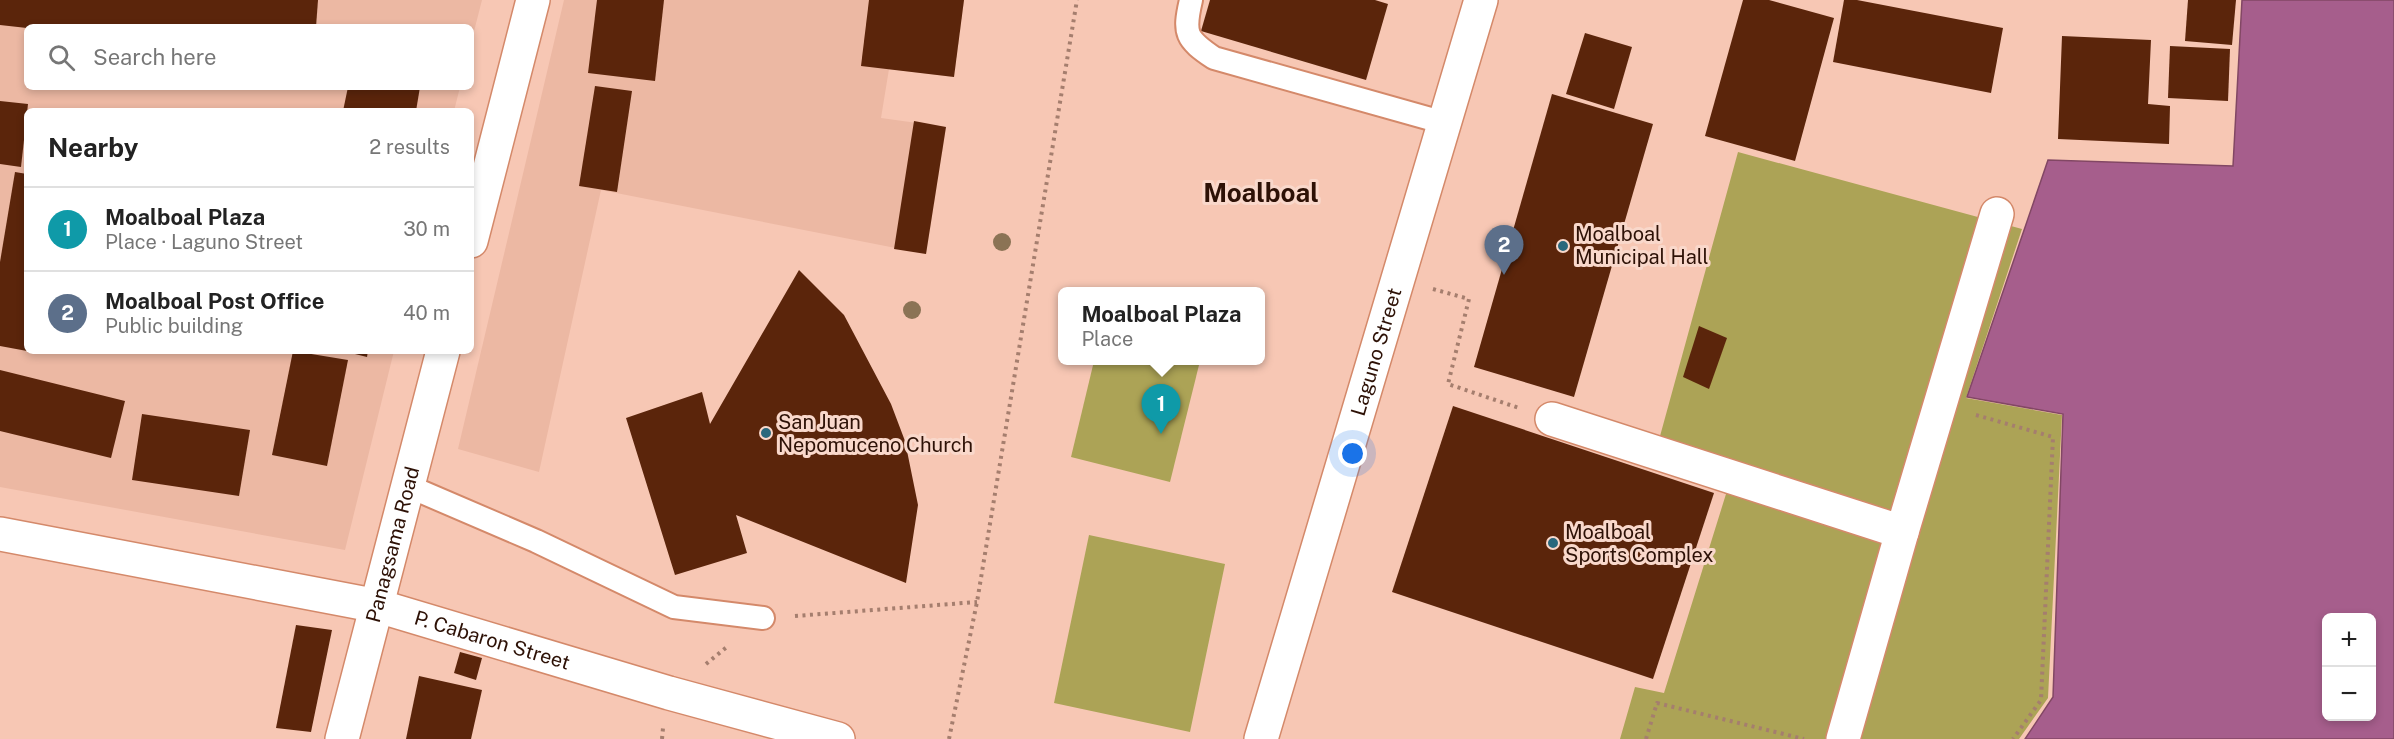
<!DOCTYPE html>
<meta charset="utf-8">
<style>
body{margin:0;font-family:"Public Sans",sans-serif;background:#f2f2f2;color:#222}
.controls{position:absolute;right:18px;bottom:18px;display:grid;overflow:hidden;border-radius:9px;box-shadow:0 3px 9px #0003}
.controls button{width:54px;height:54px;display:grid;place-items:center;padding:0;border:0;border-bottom:2px solid #e0e0e0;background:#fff;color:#222;font:30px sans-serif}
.you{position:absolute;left:1353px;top:454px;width:21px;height:21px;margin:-15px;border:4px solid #fff;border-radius:50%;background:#1a73e8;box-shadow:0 0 0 9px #1a73e833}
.badge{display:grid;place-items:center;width:39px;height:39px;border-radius:50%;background:#29687d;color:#fff;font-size:20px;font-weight:700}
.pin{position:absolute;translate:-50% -50px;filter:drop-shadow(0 2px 3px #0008)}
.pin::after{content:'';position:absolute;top:32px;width:21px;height:18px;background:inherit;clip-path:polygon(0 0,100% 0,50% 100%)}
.popup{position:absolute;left:1058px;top:287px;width:207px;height:78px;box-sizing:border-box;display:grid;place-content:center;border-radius:9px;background:#fff;filter:drop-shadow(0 2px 4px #0005);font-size:20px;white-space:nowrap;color:#767676}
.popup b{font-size:22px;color:#222}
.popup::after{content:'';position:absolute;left:50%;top:100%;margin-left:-12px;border:12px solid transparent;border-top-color:#fff}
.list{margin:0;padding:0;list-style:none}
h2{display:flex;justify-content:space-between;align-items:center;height:78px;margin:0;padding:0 24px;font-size:26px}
h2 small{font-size:20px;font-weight:400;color:#767676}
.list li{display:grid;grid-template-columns:39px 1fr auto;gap:18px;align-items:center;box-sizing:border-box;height:84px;padding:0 24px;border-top:2px solid #e0e0e0}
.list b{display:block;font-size:22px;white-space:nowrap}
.list p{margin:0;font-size:20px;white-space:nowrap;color:#767676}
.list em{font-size:20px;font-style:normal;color:#767676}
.icon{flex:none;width:33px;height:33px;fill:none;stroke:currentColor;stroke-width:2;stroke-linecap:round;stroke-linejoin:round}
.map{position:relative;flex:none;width:2394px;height:739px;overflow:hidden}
.search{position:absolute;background:#fff;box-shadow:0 3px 9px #0003;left:24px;top:24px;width:450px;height:66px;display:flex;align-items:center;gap:15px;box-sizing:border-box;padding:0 21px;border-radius:9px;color:#767676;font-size:22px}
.panel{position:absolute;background:#fff;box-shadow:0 3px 9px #0003;left:24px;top:108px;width:450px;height:246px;border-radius:9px}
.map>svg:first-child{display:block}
.built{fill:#ecb8a3}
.green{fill:#aca356}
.water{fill:#a65e8c;stroke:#824764;stroke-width:1.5;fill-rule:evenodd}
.building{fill:#5b250b}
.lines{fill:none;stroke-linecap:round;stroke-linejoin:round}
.service-casing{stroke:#d4896a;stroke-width:26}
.pedestrian-casing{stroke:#d4896a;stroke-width:36}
.minor-casing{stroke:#d4896a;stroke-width:36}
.tertiary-casing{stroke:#d4896a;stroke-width:36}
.path{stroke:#a57e6e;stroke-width:4;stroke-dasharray:3 4.5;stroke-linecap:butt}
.service{stroke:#fff;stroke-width:22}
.pedestrian{stroke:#fff;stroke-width:33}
.minor{stroke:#fff;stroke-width:33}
.tertiary{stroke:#fff;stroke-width:33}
.tree{fill:#8b7355}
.poi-dot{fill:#29687d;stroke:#f9d8cb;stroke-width:2}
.labels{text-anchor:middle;stroke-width:6;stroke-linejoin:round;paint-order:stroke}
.poi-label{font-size:20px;fill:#2d1106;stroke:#f9d8cb;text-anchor:start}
.street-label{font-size:20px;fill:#2d1106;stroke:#f9d8cb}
.district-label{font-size:26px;font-weight:bold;fill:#2d1106;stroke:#f9d8cb}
</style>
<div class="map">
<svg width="2394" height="739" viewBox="0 0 2394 739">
<rect width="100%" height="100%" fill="#f7c7b4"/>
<g class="built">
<polygon points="0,0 482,0 471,43 471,27 27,27 27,87 460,87 454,111 27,111 27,351 394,351 345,550 0,487"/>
<polygon points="564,0 964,0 954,77 889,69 881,118 946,127 926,254 601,190 539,472 458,449"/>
</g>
<g class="green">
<polygon points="1738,152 2022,229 1966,398 2062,415 2048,698 2019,739 1620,739 1635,687 1664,693 1726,494 1654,458"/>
<polygon points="1094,361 1200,361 1170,482 1071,457"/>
<polygon points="1089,535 1225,564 1190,732 1054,703"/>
</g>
<path class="water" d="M 2242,0 L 2394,0 L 2394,739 L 2025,739 L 2053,697 L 2063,414 L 1967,397 L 2048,160 L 2233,166 ZM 2326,618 L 2372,618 L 2372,716 L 2326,716 Z"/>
<g class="building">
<polygon points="0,0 318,0 316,27 27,28 0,25"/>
<polygon points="597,0 664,0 655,81 588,73"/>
<polygon points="869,0 964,0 954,77 861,66"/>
<polygon points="1210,0 1375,0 1388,4 1366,80 1201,31"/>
<polygon points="1743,0 1769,0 1834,18 1795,161 1705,136"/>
<polygon points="1844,0 1857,0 2003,28 1991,93 1833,62"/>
<polygon points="2188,0 2236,0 2232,45 2185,41"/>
<polygon points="1585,33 1632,47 1614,109 1566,94"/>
<polygon points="2062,36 2151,40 2148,104 2170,106 2169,144 2058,139"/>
<polygon points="2170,46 2230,49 2228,101 2168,98"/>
<polygon points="595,86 632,91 617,192 579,186"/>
<polygon points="348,87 420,87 416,111 343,111"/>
<polygon points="1552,94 1653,124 1574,397 1474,367"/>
<polygon points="0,101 28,104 21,167 0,164"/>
<polygon points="914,121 946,127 926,254 894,249"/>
<polygon points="15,172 27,174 27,351 0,346 0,262"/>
<polygon points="799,270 844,315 891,404 905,441 918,505 906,583 736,515 747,553 675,575 626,418 702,392 710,424"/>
<polygon points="1699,326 1727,338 1709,389 1683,377"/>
<polygon points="293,351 348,360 327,466 272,455"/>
<polygon points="343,351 368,351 367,357"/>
<polygon points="0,370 125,401 111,458 0,431"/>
<polygon points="1453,406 1714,493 1653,679 1392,592"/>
<polygon points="142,414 250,430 239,496 132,480"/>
<polygon points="296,625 332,630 311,732 276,728"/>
<polygon points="460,652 482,658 476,680 454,673"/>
<polygon points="419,676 482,690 471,739 406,739"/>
</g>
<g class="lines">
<g class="service-casing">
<g id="service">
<path d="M 1191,0 C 1183,34 1186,39 1214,58 L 1445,123"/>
<polyline points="408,486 536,541 674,607 763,618"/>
</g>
</g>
<g class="pedestrian-casing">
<g id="pedestrian">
<polyline points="1552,419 1902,532"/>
<polyline points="1843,739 1902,532 1997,214"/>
</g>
</g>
<g class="minor-casing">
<g id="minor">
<path id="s1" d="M 0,534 L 378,606 L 669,693 L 838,739"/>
<path id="s2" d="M 1261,739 L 1481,0"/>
</g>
</g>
<g class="tertiary-casing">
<g id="tertiary">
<polyline points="471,241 533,0"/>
<path id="s3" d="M 342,739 L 443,351"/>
</g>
</g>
<g class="path">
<polyline points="1433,289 1469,299 1448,384 1519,408"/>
<polyline points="1976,415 2053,437 2041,700 2013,739"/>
<polyline points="795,616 977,602"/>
<polyline points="706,664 728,646"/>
<polyline points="662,739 663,728"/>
<polyline points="949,739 977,602 1077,0"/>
<polyline points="1646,739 1657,703 1804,739"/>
</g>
<use href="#service" class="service"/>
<use href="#pedestrian" class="pedestrian"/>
<use href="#minor" class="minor"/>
<use href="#tertiary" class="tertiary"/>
</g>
<g class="tree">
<circle cx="1002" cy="242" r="9"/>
<circle cx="912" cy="310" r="9"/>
</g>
<g class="poi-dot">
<circle cx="1563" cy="246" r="6"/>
<circle cx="766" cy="433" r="6"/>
<circle cx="1553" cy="543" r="6"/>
</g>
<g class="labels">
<g class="poi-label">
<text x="1575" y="241">Moalboal<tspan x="1575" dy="23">Municipal Hall</tspan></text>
<text x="778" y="429">San Juan<tspan x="778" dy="23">Nepomuceno Church</tspan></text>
<text x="1565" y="539">Moalboal<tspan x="1565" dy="23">Sports Complex</tspan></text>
</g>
<g class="street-label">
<text dy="7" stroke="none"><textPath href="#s2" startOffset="404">Laguno Street</textPath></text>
<text dy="7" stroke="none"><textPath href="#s3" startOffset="201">Panagsama Road</textPath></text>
<text dy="7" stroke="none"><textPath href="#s1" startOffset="504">P. Cabaron Street</textPath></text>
</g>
<g class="district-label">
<text x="1261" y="202">Moalboal</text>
</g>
</g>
</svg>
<div class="controls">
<button>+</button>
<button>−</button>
</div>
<div class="you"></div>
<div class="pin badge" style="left:1161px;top:434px;background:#0f9aa8">1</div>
<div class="popup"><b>Moalboal Plaza</b>Place</div>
<div class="pin badge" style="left:1504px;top:275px;background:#5c6f8a">2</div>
<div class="search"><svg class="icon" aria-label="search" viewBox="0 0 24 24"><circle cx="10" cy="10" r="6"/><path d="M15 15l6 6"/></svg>Search here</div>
<section class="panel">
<h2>Nearby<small>2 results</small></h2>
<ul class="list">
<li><span class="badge" style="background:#0f9aa8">1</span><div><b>Moalboal Plaza</b><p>Place · Laguno Street</p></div><em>30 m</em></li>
<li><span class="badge" style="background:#5c6f8a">2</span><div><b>Moalboal Post Office</b><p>Public building</p></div><em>40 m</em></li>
</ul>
</section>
</div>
